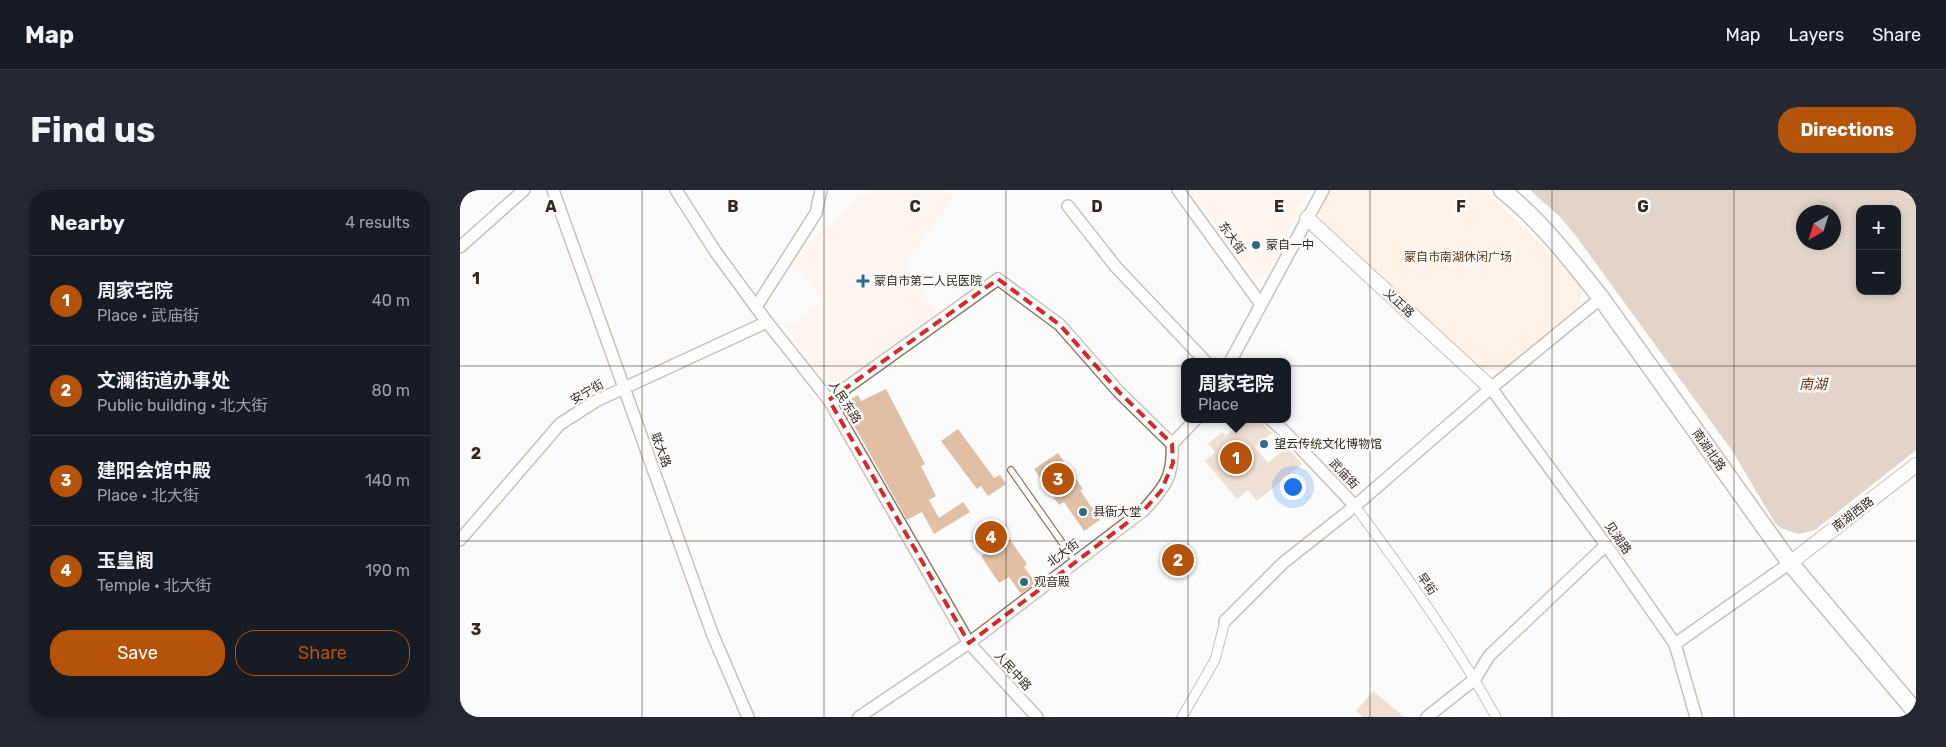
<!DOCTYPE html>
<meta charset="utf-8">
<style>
body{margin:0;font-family:Rubik,"Noto Sans SC",sans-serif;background:#242831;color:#f1f3f6}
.controls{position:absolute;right:15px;top:15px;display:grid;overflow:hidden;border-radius:10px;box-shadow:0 2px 8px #0003}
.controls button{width:45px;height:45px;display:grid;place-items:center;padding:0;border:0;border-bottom:1px solid #363941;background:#171b24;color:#f1f3f6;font:25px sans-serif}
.compass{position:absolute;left:1336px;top:15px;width:45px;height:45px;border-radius:50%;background:#171b24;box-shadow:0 2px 8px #0003;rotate:219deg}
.you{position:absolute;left:832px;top:296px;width:18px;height:18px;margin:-12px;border:4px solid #fff;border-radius:50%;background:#1a73e8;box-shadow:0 0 0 8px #1a73e833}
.badge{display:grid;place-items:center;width:32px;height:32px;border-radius:50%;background:#b45309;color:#fff;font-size:16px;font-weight:700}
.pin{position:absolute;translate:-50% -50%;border:2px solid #fff;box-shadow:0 1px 5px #0006}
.popup{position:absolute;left:721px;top:168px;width:110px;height:65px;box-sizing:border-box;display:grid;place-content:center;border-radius:10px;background:#171b24;filter:drop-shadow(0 1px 4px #0005);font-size:16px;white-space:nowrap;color:#9ea1a6}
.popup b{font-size:19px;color:#f1f3f6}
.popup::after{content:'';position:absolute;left:50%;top:100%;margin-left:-10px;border:10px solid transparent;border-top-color:#171b24}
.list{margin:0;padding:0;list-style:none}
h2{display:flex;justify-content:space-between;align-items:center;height:65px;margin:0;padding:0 20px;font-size:21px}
h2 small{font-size:16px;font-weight:400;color:#9ea1a6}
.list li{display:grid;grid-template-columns:32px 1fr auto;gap:15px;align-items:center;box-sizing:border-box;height:90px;padding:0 20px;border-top:1px solid #363941}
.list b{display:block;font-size:19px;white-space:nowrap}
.list p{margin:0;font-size:16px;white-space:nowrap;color:#9ea1a6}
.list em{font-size:16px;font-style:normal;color:#9ea1a6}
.actions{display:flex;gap:10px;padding:15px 20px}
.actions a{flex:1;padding:11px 0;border:1px solid #b45309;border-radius:20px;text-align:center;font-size:18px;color:#b45309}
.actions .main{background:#b45309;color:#fff}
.map{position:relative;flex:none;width:1456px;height:527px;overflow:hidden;border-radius:20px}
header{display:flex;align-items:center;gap:30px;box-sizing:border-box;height:70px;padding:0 25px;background:#171b24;border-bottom:1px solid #363941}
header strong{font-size:24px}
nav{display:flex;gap:28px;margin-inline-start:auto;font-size:18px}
.intro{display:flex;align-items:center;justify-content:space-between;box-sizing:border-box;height:120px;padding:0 30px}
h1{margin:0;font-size:35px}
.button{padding:12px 22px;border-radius:20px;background:#b45309;color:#fff;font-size:18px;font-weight:700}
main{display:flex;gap:30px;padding:0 30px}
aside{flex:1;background:#171b24;border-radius:20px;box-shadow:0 2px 8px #0003}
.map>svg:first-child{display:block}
.built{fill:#ffefe2}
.green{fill:#fee4d0}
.water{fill:#c4a48b;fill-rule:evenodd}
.building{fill:#e0bfa5}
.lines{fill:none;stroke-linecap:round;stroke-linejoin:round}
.service-casing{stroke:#947760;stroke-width:8}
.pedestrian-casing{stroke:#947760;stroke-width:11}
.minor-casing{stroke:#947760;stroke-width:14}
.tertiary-casing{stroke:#947760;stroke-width:16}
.secondary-casing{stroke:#947760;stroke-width:19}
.service{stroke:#fff;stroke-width:5.5}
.pedestrian{stroke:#fff;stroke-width:9}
.minor{stroke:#fff;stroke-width:11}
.tertiary{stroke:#fff;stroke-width:14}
.secondary{stroke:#fff;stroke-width:16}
.marked{fill:none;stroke:#d62828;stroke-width:4;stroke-dasharray:10 6;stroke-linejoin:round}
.grid{fill:none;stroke:#34281e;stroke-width:1;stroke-opacity:0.55}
.poi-dot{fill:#316a83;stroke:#fbfbfb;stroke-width:2}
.labels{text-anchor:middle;stroke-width:5;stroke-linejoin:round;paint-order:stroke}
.street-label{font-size:12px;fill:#34281e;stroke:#fbfbfb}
.poi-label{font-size:12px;fill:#34281e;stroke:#fbfbfb;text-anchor:start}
.park-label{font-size:12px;fill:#5f3408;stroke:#fbfbfb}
.water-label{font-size:14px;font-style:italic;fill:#63380d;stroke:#fbfbfb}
.grid-label{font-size:16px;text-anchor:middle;font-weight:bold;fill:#34281e;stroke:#fbfbfb;stroke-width:5;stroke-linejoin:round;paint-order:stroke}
</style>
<header>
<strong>Map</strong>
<nav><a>Map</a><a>Layers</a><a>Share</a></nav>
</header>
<div class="intro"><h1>Find us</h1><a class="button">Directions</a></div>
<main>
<aside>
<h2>Nearby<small>4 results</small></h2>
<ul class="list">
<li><span class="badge">1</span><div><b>周家宅院</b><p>Place · 武庙街</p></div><em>40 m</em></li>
<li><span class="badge">2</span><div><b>文澜街道办事处</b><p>Public building · 北大街</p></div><em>80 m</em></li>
<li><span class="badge">3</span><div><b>建阳会馆中殿</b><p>Place · 北大街</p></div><em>140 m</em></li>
<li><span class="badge">4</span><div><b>玉皇阁</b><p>Temple · 北大街</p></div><em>190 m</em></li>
</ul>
<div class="actions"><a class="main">Save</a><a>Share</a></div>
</aside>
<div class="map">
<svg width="1456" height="527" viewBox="0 0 1456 527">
<rect width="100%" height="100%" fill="#fbfbfb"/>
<g class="built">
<polygon points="410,0 484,0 494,7 445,73 477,123 372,200 326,139 363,110 332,69 338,61"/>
<polygon points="727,0 849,0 808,85 793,87 748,25"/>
</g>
<polygon class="green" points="870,0 1023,0 1078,51 1122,96 1120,116 1042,180 1021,180 861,29 859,15"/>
<path class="water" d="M 1070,0 L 1456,0 L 1456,260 L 1355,340 L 1338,344 L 1321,338 L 1315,333 L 1273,262 L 1116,46 L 1100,27 ZM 1400,19 L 1437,19 L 1437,101 L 1400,101 ZM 1344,22 L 1374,22 L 1374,52 L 1344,52 Z"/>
<g class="building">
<polygon points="426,199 465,274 461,276 476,306 469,310 479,328 503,312 510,322 474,344 462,322 447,330 382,214 398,205 401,211"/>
<polygon points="787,229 797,229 812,243 795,257 808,273 827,257 842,274 797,311 788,300 777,309 745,271 755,262 748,254 762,242 766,246"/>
<polygon points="498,239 534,288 540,285 546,294 528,306 521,296 517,299 481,251"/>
<polygon points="598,263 623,299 620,300 640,330 624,341 604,312 599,315 574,279"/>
<polygon points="532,332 545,349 548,347 567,374 564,377 576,393 561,404 549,387 539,393 521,366 529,360 517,344"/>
<polygon points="913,501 944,527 903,527 896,521"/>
</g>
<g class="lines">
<g class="service-casing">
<polyline id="service" points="551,280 615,371"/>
</g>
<g class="pedestrian-casing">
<g id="pedestrian">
<path d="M 895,316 C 946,385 995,453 1036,527"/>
<polyline points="722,527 755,470 765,431"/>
</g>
</g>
<g class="minor-casing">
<g id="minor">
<polyline points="93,0 252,443 288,527"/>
<polyline points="216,0 255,61 307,132 369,210 509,453 577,527"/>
<polyline points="718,0 800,113"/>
<polyline points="608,16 656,77 746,172"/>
<polyline points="0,57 64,0"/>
<polyline points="296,117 356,23 361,0"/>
<polyline points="770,172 863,0"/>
<polyline points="1031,198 1146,355 1215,454 1236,527"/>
<polyline points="369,210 538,89 600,135 658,201 712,254"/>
<polyline points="810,229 826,243 895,316"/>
<polyline points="0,350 100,234 136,211 307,132"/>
<polyline points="765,431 823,373 895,316 1031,198 1141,108"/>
<polyline points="1215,454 1330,373"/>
<path d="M 399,527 L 509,453 L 684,320 C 705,297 714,286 712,254 L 736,229"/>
<polyline points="967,527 1015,489 1029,466 1146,355"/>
</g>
</g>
<g class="tertiary-casing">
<g id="tertiary">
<polyline points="847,28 1031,198"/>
<polyline points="1330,373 1456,275"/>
</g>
</g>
<g class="secondary-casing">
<path id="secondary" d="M 1042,0 C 1080,30 1111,70 1141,108 L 1330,373 L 1456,522"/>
</g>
<use href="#service" class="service"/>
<use href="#pedestrian" class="pedestrian"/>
<use href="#minor" class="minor"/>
<use href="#tertiary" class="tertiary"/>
<use href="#secondary" class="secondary"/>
</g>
<path d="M0 0H1456V527H0ZM 538,89 L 600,135 L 658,201 L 712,254 L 713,273 L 701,301 L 684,320 L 509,453 L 369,210 Z" fill="#fbfbfb" fill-opacity=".55" fill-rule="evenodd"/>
<path class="marked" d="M 538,89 L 600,135 L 658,201 L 712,254 L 713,273 L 701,301 L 684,320 L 509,453 L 369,210 Z"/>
<path class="grid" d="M 182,0 L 182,527M 364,0 L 364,527M 546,0 L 546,527M 728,0 L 728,527M 910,0 L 910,527M 1092,0 L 1092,527M 1274,0 L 1274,527M 0,176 L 1456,176M 0,351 L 1456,351"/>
<g class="poi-dot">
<circle cx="796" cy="55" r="5"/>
<path d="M400.5 83.5h5v5h5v5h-5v5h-5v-5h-5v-5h5z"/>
<circle cx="804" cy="254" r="5"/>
<circle cx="623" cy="322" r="5"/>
<circle cx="564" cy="392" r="5"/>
</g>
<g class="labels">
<g class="street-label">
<text transform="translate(772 48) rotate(54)" y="4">东大街</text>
<text transform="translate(939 113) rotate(43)" y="4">义正路</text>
<text transform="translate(127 202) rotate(-30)" y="4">安宁街</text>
<text transform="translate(385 212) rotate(57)" y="4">人民东路</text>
<text transform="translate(201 260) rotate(70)" y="4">联大路</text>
<text transform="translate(1249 260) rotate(55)" y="4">南湖北路</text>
<text transform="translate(884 284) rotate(47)" y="4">武庙街</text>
<text transform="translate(1393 324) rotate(-37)" y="4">南湖西路</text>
<text transform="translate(1158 348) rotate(55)" y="4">见湖路</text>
<text transform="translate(603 363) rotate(-37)" y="4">北大街</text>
<text transform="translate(967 394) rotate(55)" y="4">早街</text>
<text transform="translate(553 481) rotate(48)" y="4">人民中路</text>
</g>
<g class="poi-label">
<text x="806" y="59">蒙自一中</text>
<text x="414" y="95">蒙自市第二人民医院</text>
<text x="814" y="258">望云传统文化博物馆</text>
<text x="633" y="326">县衙大堂</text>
<text x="574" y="396">观音殿</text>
</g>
<g class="park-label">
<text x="998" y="71">蒙自市南湖休闲广场</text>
</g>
<g class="water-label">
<text x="1353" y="199">南湖</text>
</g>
</g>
<g class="grid-label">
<text x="91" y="22">A</text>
<text x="273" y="22">B</text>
<text x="455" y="22">C</text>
<text x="637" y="22">D</text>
<text x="819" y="22">E</text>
<text x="1001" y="22">F</text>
<text x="1183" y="22">G</text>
<text x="16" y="94">1</text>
<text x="16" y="269">2</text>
<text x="16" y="445">3</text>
</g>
</svg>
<div class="controls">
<button>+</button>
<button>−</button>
</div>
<svg class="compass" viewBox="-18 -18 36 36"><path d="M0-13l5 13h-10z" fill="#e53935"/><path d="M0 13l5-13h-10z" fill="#9ea1a6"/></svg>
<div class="you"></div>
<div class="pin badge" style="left:776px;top:268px">1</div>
<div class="popup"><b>周家宅院</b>Place</div>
<div class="pin badge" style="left:718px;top:370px">2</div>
<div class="pin badge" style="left:598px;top:289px">3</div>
<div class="pin badge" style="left:531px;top:347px">4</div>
</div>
</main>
